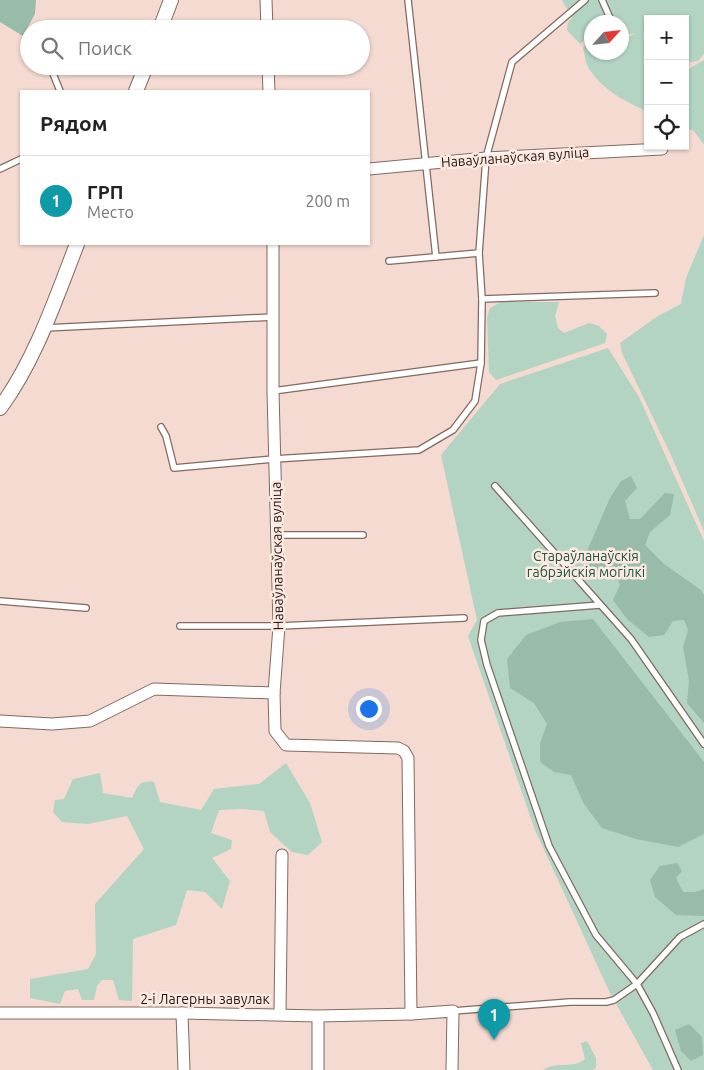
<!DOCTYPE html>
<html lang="ru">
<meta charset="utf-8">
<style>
body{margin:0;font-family:Ubuntu,sans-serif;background:#f2f2f2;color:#222}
.controls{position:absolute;right:15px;top:15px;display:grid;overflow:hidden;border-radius:0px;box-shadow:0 1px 4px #0004}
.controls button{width:45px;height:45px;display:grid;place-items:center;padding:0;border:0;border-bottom:1px solid #e0e0e0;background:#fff;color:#222;font:25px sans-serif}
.compass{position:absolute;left:584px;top:15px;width:45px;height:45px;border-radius:50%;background:#fff;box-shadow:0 1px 4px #0004;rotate:63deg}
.you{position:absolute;left:368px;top:708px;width:18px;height:18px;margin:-12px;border:4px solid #fff;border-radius:50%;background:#1a73e8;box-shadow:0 0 0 8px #1a73e833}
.badge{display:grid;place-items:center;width:32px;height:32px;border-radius:50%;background:#625824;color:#fff;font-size:16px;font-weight:700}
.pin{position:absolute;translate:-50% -41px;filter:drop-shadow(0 1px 2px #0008)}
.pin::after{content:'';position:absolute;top:26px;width:18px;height:15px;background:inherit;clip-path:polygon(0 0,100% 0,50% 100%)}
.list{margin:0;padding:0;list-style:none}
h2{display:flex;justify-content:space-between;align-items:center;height:65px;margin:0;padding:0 20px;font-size:21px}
h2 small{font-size:16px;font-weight:400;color:#767676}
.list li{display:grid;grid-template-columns:32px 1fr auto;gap:15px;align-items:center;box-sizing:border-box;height:90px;padding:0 20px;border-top:1px solid #e0e0e0}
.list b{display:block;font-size:19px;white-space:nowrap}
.list p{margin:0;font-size:16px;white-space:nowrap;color:#767676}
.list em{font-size:16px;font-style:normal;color:#767676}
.icon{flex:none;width:28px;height:28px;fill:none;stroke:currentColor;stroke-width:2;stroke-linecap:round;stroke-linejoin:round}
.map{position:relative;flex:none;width:704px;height:1070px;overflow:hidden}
.search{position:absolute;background:#fff;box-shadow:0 1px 4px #0004;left:20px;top:20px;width:350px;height:55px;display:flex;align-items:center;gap:12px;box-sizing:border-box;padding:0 18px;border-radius:28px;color:#767676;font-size:19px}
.panel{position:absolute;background:#fff;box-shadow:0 1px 4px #0004;left:20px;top:90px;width:350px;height:155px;border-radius:0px}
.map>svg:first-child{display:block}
.green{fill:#b3d3c3}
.forest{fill:#9ba}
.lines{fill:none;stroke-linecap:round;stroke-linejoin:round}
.service-casing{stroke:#816a62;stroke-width:8}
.minor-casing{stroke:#816a62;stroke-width:13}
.tertiary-casing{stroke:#816a62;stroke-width:16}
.service{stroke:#fff;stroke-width:5.5}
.minor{stroke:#fff;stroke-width:11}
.tertiary{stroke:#fff;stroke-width:14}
.labels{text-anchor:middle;stroke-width:5;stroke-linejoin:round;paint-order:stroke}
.street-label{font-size:14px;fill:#231a17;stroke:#fee9e1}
.park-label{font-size:14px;fill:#1a573f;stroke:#fee9e1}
</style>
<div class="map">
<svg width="704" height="1070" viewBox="0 0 704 1070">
<rect width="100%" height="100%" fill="#f4dad1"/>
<g class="green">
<path d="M 562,0 L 704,0 L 704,54 L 698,61 L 685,63 L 685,19 L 648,19 L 648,32 L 642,32 L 648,36 L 648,112 C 626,102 601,89 588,67 C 585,62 585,54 583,48 L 591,36 L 592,52 L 622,52 L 622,41 L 635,33 L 622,36 L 622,22 L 592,22 L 591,33 L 580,44 L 567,30 L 568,22 L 572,18 Z"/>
<polygon points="704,60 704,145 694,131 685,128 685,69 689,69"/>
<polygon points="704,235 704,531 670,453 622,353 620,343 658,316 681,304 686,278"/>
<polygon points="501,302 559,302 555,316 558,328 564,333 589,323 599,326 607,334 605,343 496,380 489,372 487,318 490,308"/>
<polygon points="608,348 639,397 704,541 704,1070 653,1070 610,993 535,830 468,636 477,620 441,455 500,384"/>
<path d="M 286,763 L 310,803 L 322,842 L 308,855 L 292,852 L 270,832 L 264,811 L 244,809 L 219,810 L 211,833 L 232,840 L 231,849 L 212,858 L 230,881 L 222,909 L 205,892 L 187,890 L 176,925 L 133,939 L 132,1001 L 119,1000 L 113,980 L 102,980 L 97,986 L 94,1000 L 82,1000 L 78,989 L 65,991 L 60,1004 L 30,998 L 30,979 L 88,969 L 96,954 L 95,904 L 144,849 L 127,816 L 88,824 L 62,822 L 53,812 L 55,800 L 64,799 L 73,779 L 100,773 L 103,793 L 132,798 C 138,786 139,780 154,782 L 160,802 L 201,810 L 214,789 L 259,784 Z"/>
<path d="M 587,1041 L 596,1058 L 596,1068 L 592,1070 L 543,1070 C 555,1061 574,1069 585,1059 L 581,1043 Z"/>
</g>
<g class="forest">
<polygon points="0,0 36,0 35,14 23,36 0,22"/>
<polygon points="631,476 637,488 625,501 630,519 640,519 665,493 674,494 670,515 650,532 645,545 664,564 701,590 704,595 704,723 687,703 689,681 683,647 688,630 684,620 673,621 664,635 649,637 627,619 613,600 620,585 613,569 588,570 584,558 610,498 621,481"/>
<polygon points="593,619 704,762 704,834 678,847 636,839 602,828 584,804 571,775 554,772 540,762 540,743 547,724 534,703 510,688 507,659 526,635 560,622"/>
<polygon points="677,863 682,871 676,878 683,892 695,892 704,889 704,916 676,915 655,897 650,880 660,866"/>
<polygon points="689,1024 702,1037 703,1055 691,1061 681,1051 675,1030"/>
</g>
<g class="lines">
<g class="service-casing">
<g id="service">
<polyline points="408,0 436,257"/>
<polyline points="602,0 610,18"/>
<polyline points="50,66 60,91"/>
<polyline points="0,169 21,159"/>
<polyline points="389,261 479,253"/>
<polyline points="482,299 655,293"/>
<polyline points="45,328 273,317"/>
<polyline points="273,391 481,363"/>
<polyline points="161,427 166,436 174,468 274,459 419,450 453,430 475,401 481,363 482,299 479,253 486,158 512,62 585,0"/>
<polyline points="495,486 631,639 704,744"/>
<polyline points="277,535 363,535"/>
<polyline points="0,601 86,608"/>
<polyline points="600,605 498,613 484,621 481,640 487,665 549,846 596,935 637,984 653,1013 678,1070"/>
<polyline points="180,626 279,626 464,618"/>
<polyline points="453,1011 570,1002 606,1002 614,1000 637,984 680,937 704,924"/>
</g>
</g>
<g class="minor-casing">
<g id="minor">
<polyline points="266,0 267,29"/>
<polyline points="268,66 269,91"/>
<polyline points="369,169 486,158 662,149"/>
<polyline points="273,244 273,391 279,626 274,693 275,731 286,745 398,748 404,751 408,758 411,1014"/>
<polyline points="0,721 52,724 90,721 154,689 274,693"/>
<polyline points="0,1013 182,1013 318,1016 411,1014 453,1011 452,1070"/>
<polyline points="182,1013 184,1070"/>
<polyline points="280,1014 282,855"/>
<polyline points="318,1016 318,1070"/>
</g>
</g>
<g class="tertiary-casing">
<g id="tertiary">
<polyline points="160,29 171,0"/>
<polyline points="136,91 146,66"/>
<path d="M 0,408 C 35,361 56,298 77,244"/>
</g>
</g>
<use href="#service" class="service"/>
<use href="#minor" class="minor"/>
<use href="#tertiary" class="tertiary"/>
</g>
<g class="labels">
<g class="street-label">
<text transform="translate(515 157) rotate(-4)" y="5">Наваўланаўская вуліца</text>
<text transform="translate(277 556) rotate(-91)" y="5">Наваўланаўская вуліца</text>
<text x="205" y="1004">2-і Лагерны завулак</text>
</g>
<g class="park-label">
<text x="586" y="561">Стараўланаўскія<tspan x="586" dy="16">габрэйскія могілкі</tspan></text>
</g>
</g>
</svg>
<div class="controls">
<button>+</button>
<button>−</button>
<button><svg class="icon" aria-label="locate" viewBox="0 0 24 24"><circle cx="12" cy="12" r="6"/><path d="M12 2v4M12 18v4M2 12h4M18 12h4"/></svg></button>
</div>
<svg class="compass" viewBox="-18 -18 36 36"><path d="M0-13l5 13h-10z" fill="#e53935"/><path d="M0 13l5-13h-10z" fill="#767676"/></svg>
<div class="you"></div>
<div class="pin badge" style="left:494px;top:1040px;background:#0f9aa8">1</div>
<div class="search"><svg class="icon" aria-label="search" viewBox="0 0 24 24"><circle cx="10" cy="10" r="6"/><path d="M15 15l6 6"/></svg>Поиск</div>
<section class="panel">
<h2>Рядом<small></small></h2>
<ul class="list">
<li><span class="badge" style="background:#0f9aa8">1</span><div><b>ГРП</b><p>Место</p></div><em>200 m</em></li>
</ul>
</section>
</div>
